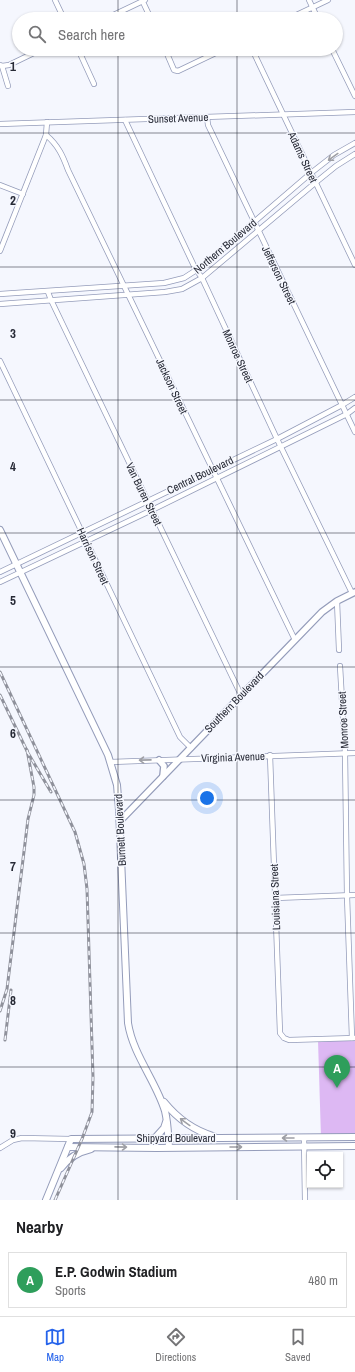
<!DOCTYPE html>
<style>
body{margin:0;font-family:"Archivo Narrow",sans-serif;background:#f2f2f2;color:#202124}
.controls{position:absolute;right:12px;bottom:12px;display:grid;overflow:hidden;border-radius:0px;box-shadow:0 1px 3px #0004}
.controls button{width:36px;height:36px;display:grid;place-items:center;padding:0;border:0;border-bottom:1px solid #e0e0e0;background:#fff;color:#202124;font:20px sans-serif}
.you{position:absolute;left:207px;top:798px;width:14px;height:14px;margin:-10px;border:3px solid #fff;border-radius:50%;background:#1a73e8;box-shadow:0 0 0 6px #1a73e833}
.badge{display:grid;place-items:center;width:26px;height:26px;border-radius:50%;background:#2563eb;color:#fff;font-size:13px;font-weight:700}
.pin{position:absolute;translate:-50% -33px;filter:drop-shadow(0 1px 2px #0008)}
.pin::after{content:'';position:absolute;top:21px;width:14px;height:12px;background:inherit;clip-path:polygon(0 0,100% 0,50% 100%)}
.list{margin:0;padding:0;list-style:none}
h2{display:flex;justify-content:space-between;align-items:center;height:52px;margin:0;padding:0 16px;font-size:17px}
h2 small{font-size:13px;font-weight:400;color:#757577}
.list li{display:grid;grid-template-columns:26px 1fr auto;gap:12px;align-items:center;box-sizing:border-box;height:56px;margin:0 8px 8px;padding:0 8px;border:1px solid #e0e0e0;border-radius:0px}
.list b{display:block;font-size:15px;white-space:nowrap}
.list p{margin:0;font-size:13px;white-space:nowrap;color:#757577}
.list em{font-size:13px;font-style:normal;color:#757577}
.icon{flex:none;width:22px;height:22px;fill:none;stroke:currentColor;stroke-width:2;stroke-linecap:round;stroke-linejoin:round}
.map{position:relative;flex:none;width:355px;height:1200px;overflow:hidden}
.search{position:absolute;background:#fff;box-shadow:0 1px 3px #0004;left:12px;right:12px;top:12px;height:44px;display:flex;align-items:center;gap:10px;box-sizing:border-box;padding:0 14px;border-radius:22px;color:#757577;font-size:15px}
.sheet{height:116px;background:#fff}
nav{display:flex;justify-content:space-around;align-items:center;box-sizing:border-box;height:56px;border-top:1px solid #e0e0e0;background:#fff;font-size:11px;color:#757577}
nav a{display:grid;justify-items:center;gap:2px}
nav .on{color:#2563eb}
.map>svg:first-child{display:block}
.green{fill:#ddb8f3}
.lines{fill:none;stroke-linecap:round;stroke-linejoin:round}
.minor-casing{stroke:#949cba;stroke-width:6}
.tertiary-casing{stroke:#949cba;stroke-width:8}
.secondary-casing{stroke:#949cba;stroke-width:8}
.minor{stroke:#fff;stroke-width:4.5}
.tertiary{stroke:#fff;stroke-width:5.5}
.secondary{stroke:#fff;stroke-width:6}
.rail-casing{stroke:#8f919b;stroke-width:3}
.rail{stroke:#f5f7fe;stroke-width:1.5;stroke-dasharray:4.5;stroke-linecap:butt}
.oneway{stroke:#9e9fa5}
.grid{fill:none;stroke:#272a36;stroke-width:1;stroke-opacity:0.55}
.labels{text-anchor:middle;stroke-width:3;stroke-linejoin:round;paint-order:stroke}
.street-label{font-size:11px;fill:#272a36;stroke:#f5f7fe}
.grid-label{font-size:13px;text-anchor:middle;font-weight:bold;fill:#272a36;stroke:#f5f7fe;stroke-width:3;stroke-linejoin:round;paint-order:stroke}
</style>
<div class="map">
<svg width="355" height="1200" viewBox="0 0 355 1200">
<rect width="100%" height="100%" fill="#f5f7fe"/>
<polygon class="green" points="355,1038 355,1137 321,1138 318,1040"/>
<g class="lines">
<g class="minor-casing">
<g id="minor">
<polyline points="55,0 64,19"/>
<polyline points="142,0 151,19"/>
<polyline points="309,0 318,19"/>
<polyline points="105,19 145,0"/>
<polyline points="288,19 328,0"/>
<polyline points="78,49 94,84"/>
<polyline points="165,49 174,70 178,71 224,49"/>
<polyline points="252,49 355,265"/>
<polyline points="332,49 355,96"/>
<polyline points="0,65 2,66 8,86"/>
<polyline points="2,66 9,65 42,49"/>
<polyline points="207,117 208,125 355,432"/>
<polyline points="125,120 195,268 202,278 277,439 352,593"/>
<polyline points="0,124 355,112"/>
<path d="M 46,135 C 58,145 63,156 68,170 L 295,640"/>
<polyline points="0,185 23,194"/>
<polyline points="0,251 46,135 47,122"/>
<polyline points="48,292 51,300 241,695"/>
<polyline points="0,294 164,283 184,278 204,265 311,173 334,155 355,143"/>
<polyline points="0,304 165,292 182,289 202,278 315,183 336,166 355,154"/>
<polyline points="0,361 180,737 191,748"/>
<polyline points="0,572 277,439 342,405 355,397"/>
<polyline points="0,582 152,510 347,414 355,408"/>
<polyline points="337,601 339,650"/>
<polyline points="340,666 345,753 347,896 352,1038"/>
<polyline points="270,755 280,1033 284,1038 289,1040 355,1038"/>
<polyline points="111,762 355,753"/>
<polyline points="275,898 355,895"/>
<polyline points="304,1138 305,1200"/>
<polyline points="0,1148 13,1140 22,1138 71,1139"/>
</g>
</g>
<g class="tertiary-casing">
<g id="tertiary">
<polyline points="159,760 164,766 163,776"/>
<polyline points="120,821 322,612 337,601 355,592"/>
</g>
</g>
<g class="secondary-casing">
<g id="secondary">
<path d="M 0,530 L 108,755 L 117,785 L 119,810 L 128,1023 C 133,1055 156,1081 165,1111 C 168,1123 168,1135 169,1147"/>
<path d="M 164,1102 C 177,1118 193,1130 213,1136"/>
<polyline points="155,1138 164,1128 166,1122"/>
<polyline points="68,1147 157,1148 355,1146"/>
<path d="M 61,1168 C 69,1157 78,1152 91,1149"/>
<polyline points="46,1200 71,1139 355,1137"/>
</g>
</g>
<use href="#minor" class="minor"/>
<use href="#tertiary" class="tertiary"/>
<use href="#secondary" class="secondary"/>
<g class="rail-casing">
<g id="rail">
<polyline points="0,672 75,832 84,864 87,889 93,1077 92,1112 82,1139 55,1200"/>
<polyline points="0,695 28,753 51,792"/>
<polyline points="0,1011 7,989 28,819 34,795 34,787 27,750"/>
<polyline points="5,1040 11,990"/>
</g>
</g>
<use href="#rail" class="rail"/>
</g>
<defs><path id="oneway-shaft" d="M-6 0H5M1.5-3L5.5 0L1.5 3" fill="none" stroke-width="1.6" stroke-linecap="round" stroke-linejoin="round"/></defs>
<g class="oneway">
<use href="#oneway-shaft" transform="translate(333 157) rotate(144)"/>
<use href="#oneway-shaft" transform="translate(145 760) rotate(179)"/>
<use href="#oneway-shaft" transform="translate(185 1122) rotate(-144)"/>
<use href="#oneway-shaft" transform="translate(288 1138) rotate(180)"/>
<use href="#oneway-shaft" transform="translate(121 1147) rotate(1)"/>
<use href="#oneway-shaft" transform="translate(236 1147)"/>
</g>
<path class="grid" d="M 118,0 L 118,19M 237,0 L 237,19M 118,49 L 118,1200M 237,49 L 237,1200M 0,133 L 355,133M 0,267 L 355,267M 0,400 L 355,400M 0,533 L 355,533M 0,667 L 355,667M 0,800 L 355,800M 0,933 L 355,933M 0,1067 L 355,1067"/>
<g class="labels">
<g class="street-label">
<text transform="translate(178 118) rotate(-2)" y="4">Sunset Avenue</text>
<text transform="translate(303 157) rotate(65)" y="4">Adams Street</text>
<text transform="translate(225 246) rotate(-40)" y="4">Northern Boulevard</text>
<text transform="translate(279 275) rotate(64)" y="4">Jefferson Street</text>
<text transform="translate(238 356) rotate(65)" y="4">Monroe Street</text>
<text transform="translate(172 386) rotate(65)" y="4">Jackson Street</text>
<text transform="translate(200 475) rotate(-26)" y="4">Central Boulevard</text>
<text transform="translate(144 494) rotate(64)" y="4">Van Buren Street</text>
<text transform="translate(93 556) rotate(65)" y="4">Harrison Street</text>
<text transform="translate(234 702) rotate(-46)" y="4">Southern Boulevard</text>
<text transform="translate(343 720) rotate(-93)" y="4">Monroe Street</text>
<text transform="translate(233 757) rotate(-2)" y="4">Virginia Avenue</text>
<text transform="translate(120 830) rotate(-93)" y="4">Burnett Boulevard</text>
<text transform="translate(275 897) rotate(-92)" y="4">Louisiana Street</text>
<text x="176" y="1142">Shipyard Boulevard</text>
</g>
</g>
<g class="grid-label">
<text x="13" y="71">1</text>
<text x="13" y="205">2</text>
<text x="13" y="338">3</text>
<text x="13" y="471">4</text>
<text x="13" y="605">5</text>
<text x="13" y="738">6</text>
<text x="13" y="871">7</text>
<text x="13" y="1005">8</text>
<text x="13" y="1138">9</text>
</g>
</svg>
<div class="controls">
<button><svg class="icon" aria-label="locate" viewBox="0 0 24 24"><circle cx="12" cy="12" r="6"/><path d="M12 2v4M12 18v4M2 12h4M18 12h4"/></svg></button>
</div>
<div class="you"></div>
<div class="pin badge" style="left:337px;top:1088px;background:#2e9e5b">A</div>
<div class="search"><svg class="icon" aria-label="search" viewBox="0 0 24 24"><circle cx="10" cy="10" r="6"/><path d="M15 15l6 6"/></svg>Search here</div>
</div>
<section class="sheet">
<h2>Nearby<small></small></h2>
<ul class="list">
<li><span class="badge" style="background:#2e9e5b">A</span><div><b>E.P. Godwin Stadium</b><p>Sports</p></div><em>480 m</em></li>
</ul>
</section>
<nav>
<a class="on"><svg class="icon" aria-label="map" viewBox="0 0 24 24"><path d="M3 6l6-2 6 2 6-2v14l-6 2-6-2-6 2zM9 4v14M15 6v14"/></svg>Map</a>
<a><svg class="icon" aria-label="directions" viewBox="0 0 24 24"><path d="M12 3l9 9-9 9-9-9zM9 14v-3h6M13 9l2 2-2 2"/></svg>Directions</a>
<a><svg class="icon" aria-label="saved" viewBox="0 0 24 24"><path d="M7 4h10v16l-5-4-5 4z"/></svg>Saved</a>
</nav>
